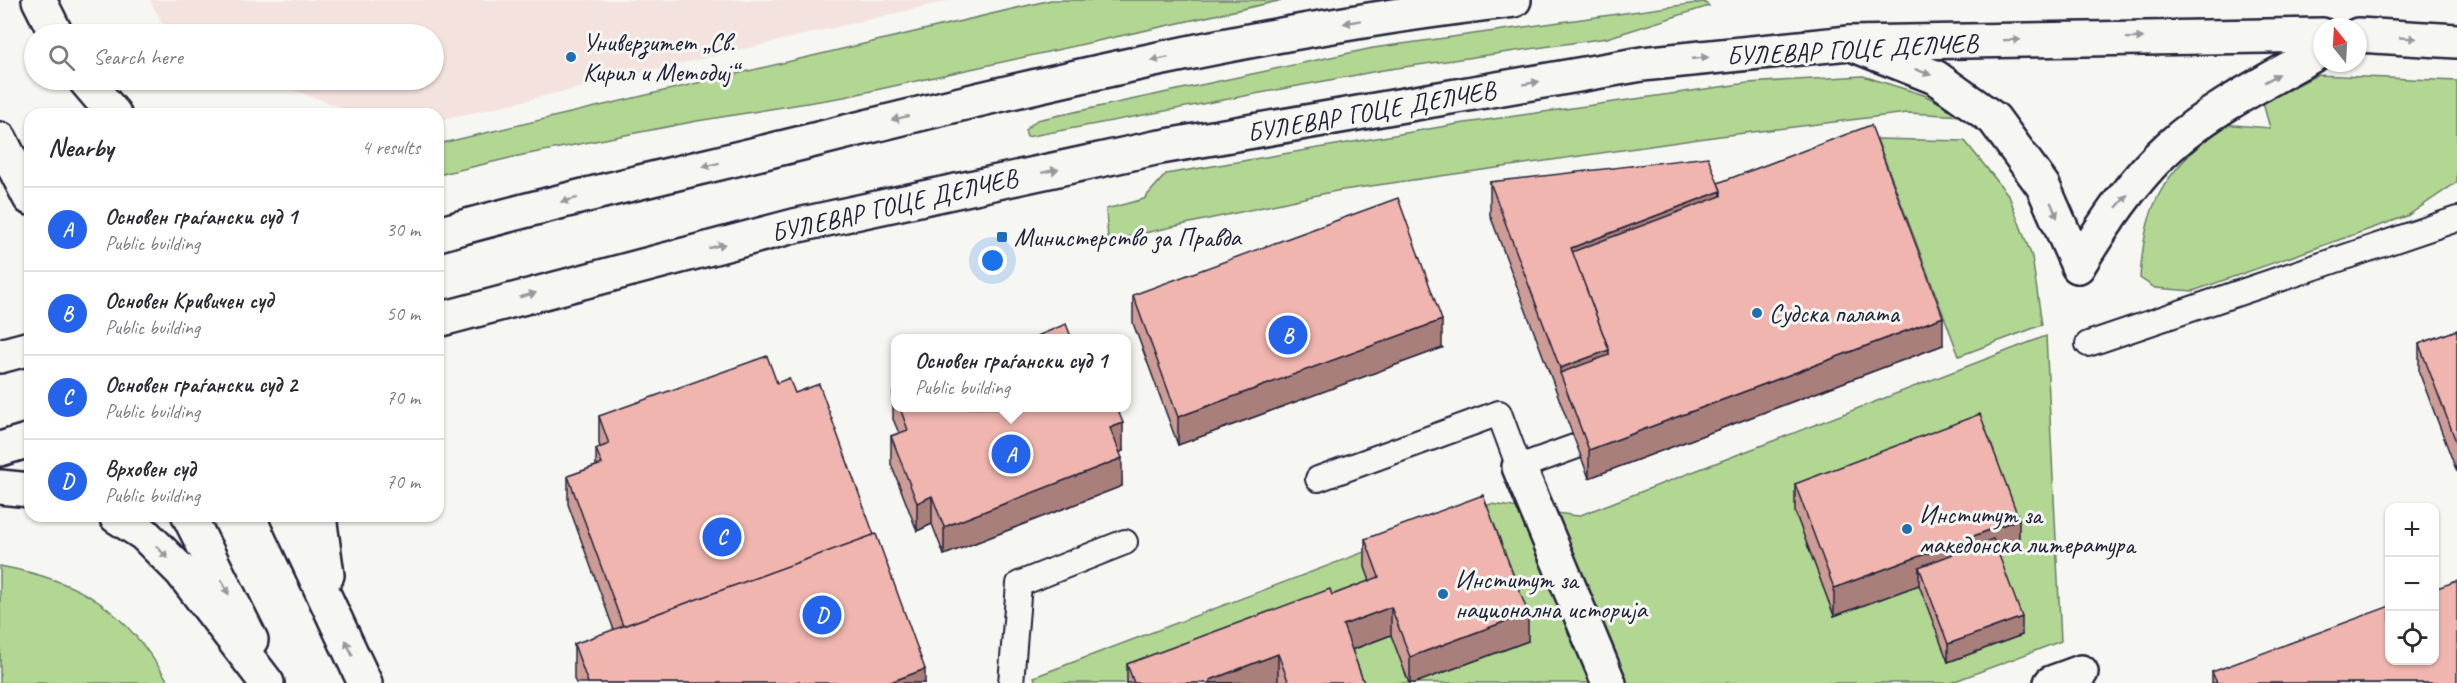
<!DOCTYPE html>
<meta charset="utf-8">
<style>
body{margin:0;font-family:Caveat,sans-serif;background:#f2f2f3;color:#2b2b33}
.controls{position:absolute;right:18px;bottom:18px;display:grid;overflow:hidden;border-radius:12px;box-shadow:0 2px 4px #0004}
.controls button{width:54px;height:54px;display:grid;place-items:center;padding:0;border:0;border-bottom:2px solid #e1e1e2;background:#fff;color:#2b2b33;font:30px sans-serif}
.compass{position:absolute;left:2313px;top:18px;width:54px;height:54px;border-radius:50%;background:#fff;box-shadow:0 2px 4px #0004;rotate:342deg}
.you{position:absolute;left:993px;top:261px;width:21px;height:21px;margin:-15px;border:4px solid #fff;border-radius:50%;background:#1a73e8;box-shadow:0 0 0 9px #1a73e833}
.badge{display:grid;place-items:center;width:39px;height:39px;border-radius:50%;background:#2563eb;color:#fff;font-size:20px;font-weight:700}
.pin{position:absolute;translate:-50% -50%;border:3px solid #fff;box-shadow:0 2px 6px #0006}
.popup{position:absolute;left:891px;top:334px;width:240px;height:78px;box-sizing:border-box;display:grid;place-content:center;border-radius:12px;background:#fff;filter:drop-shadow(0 2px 4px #0005);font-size:20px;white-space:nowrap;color:#7c7c81}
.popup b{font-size:22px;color:#2b2b33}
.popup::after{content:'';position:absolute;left:50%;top:100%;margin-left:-12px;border:12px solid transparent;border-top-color:#fff}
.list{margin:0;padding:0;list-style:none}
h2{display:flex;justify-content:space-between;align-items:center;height:78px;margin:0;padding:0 24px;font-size:26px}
h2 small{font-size:20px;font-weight:400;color:#7c7c81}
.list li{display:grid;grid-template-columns:39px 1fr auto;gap:18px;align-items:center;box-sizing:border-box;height:84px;padding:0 24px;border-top:2px solid #e1e1e2}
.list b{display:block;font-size:22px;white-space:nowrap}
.list p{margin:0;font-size:20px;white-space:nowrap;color:#7c7c81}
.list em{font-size:20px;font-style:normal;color:#7c7c81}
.icon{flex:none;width:33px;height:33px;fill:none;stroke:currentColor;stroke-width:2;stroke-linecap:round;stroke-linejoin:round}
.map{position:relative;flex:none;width:2457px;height:683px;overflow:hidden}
.search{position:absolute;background:#fff;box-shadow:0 2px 4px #0004;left:24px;top:24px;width:420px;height:66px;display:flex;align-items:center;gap:15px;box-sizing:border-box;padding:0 21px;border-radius:33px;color:#7c7c81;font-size:22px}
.panel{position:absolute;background:#fff;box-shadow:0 2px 4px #0004;left:24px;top:108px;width:420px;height:414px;border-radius:18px}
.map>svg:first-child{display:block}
.built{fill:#f4e2de}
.green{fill:#b1d793;stroke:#6a7c67;stroke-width:1.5}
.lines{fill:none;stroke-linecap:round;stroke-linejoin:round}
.lane-casing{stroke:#22223b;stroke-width:28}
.street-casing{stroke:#22223b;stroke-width:38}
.secondary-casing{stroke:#22223b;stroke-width:38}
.lane{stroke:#f6f6f2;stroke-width:24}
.street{stroke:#f6f6f2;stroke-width:33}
.secondary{stroke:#f6f6f2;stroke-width:33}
.wall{fill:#ce9c96;stroke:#22223b;stroke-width:1.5}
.shaded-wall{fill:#a87f7a;stroke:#22223b;stroke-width:1.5}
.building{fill:#f0b5ae;stroke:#22223b;stroke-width:1.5}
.oneway{fill:#9797a0}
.poi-dot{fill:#1f6fb2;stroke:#f6f6f2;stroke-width:2}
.labels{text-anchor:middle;stroke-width:6;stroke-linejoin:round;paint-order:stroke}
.poi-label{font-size:26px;fill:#22223b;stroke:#f6f6f2;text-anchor:start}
.street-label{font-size:26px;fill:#22223b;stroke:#f6f6f2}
</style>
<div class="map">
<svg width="2457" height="683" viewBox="0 0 2457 683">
<rect width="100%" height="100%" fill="#f6f6f2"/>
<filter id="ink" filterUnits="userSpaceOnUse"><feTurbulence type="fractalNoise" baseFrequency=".0167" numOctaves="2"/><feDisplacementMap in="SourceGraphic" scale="12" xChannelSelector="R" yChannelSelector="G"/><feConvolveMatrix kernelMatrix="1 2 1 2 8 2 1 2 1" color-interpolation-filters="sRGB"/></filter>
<g filter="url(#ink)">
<polygon class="built" points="150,0 951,0 438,121 438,114 359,114 267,80 434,80 434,34 168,34"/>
<g class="green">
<polygon points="1051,0 1283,0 844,97 697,121 518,156 438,175 438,144"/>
<polygon points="1704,2 1709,6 1607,38 1383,70 1027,137 1025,130 1037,120 1373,48"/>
<path d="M 2317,75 L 2457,81 L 2457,182 L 2407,216 L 2193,291 L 2155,288 L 2140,278 C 2146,196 2163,178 2222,124 L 2270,128 L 2263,103 Z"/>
<polygon points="1863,76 1924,95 1965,116 1907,113 1720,136 1336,191 1108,241 1106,209 1144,199 1166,174 1458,124 1748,83"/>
<polygon points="1877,139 1965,141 2009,196 2032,257 2042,325 1959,356"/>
<polygon points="2046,336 2061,641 1950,683 1036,683 1034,677 1491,504 1578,516"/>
<path d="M 0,566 C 84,581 125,610 169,683 L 0,683 Z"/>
</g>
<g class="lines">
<g class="lane-casing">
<g id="lane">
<polyline points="2088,344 2457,219"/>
<polyline points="1318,479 1499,413 1519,467 1577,446"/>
<polyline points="1011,683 1019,584 1125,542"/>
</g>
</g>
<g class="street-casing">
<g id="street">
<polyline points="1849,43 1935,77 1994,119 2043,186 2078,266"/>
<path d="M 2078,266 C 2103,225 2134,178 2170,146 C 2212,108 2273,78 2322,50"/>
<polyline points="1519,467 1609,683"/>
<polyline points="2051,683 2081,672"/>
</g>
</g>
<g class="secondary-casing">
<g id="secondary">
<polyline points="39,0 56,34"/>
<polyline points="2358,35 2457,41"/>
<polyline points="85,80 114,114"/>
<polyline points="0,139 30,198"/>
<path d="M 438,234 C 562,199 689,171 814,140 C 1045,82 1277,27 1514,0"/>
<polyline points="438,320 794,226 1155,148 1642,64 1849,43 2322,35"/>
<polyline points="0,356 30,348"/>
<polyline points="0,449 30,440"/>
<polyline points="0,487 30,490"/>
<polyline points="116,516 144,534 181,571 267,683"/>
<polyline points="189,516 251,640"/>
<polyline points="287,516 365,683"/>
<polyline points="319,516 327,575"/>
</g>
</g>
<use href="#lane" class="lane"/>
<use href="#street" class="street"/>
<use href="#secondary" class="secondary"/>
</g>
<g class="wall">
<polygon points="1490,182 1718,183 1943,345 1589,478 1490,215"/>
<polygon points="1133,295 1442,348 1178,445 1133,323"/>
<polygon points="2457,330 2457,472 2419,372 2419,344"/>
<polygon points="777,383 795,393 925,683 576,683 574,679 574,644 614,630 568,504 568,476 596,466 596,449 600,447 599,444 599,416"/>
<polygon points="893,391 896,391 896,408 1117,408 1123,451 1120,452 1122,486 944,555 932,524 917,531 891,464 891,436 899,433 893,419"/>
<polygon points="1795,484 2019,547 1999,555 2022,635 1948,662 1919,585 1834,616 1795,512"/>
<polygon points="1365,539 1528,641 1415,683 1409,683 1391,635 1352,650 1364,683 1127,683 1127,664 1332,595 1370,581 1365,567"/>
<polygon points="2212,672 2457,683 2212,683"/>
</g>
<g class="shaded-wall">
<polygon points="1721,191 1721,224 1571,253 1571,248"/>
<polygon points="1943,317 1943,345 1589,478 1589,450"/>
<polygon points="1442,320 1442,348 1178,445 1178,417"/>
<polygon points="1609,350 1609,383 1560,373 1560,368"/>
<polygon points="1123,423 1123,451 1110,456 1110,428"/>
<polygon points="1122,458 1122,486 944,555 944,527"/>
<polygon points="932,496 932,524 917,531 917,503"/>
<polygon points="2019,519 2019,547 1925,582 1919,567 1919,585 1834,616 1834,588"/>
<polygon points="1391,607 1391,635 1343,653 1343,625"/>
<polygon points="1528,613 1528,641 1415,683 1410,683 1410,657"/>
<polygon points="2022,617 2022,635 1948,662 1948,644"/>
<polygon points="1278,654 1278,682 1210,683 1210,680"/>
<polygon points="925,669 925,683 888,683"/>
</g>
<g class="building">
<polygon points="1871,125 1943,317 1589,450 1560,373 1609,355 1609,350 1572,252 1721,196 1721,191 1718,183"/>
<polygon points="1708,157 1721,191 1571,248 1609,350 1560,368 1490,182"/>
<polygon points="1398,198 1442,320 1178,417 1133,295"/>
<polygon points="1066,324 1072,339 1030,339"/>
<polygon points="2457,330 2457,444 2419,344"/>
<polygon points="767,356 777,383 789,378 795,393 819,384 874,535 623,626 568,476 602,464 596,449 609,444 599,416"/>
<polygon points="900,408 1117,408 1123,423 1110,428 1122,458 944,527 932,496 917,503 891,436 908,430"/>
<polygon points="1980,414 2019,519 1834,588 1795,484"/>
<polygon points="1483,495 1528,613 1410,657 1391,607 1343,625 1364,683 1289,683 1278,654 1210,680 1211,683 1134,683 1127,664 1330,589 1332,595 1379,577 1365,539"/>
<polygon points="876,534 925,669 888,683 799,683 799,681 792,683 588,683 574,644"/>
<polygon points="1993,539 2022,617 1948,644 1919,567"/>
<polygon points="2457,581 2457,683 2217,683 2212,672 2390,606 2390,660 2434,660 2434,589"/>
</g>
<defs><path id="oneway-solid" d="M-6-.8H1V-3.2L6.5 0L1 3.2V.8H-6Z" transform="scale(1.5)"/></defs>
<g class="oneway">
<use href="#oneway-solid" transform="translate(1352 22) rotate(170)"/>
<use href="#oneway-solid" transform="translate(2135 38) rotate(-1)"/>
<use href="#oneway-solid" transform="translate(2408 38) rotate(3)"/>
<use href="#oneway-solid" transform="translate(2012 40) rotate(-1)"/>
<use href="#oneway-solid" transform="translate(1700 58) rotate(-6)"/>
<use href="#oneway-solid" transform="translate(1160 59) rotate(168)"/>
<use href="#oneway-solid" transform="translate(1923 72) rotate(21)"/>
<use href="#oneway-solid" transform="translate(2272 78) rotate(-29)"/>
<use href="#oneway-solid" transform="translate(1531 83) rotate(-10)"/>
<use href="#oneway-solid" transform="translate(900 118) rotate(166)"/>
<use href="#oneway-solid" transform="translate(711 165) rotate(166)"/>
<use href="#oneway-solid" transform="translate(1050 171) rotate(-12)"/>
<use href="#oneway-solid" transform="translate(569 200) rotate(166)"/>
<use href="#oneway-solid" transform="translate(2122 201) rotate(-49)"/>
<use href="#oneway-solid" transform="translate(2054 210) rotate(67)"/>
<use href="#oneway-solid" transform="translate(717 246) rotate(-15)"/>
<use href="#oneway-solid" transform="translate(528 295) rotate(-15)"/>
<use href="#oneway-solid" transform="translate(162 552) rotate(46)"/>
<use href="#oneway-solid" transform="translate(225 587) rotate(63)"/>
<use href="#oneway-solid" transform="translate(349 648) rotate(-114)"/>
</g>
</g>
<g class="poi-dot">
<circle cx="571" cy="57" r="6"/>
<rect x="996" y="231" width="12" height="12" rx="3"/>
<circle cx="1757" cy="313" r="6"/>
<circle cx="1907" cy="529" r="6"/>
<circle cx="1443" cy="594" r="6"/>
</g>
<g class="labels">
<g class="poi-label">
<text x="583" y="51">Универзитет „Св.<tspan x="583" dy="30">Кирил и Методиј“</tspan></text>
<text x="1014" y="246">Министерство за Правда</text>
<text x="1769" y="322">Судска палата</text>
<text x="1919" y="523">Институт за<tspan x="1919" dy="30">македонска литература</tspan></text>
<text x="1455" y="588">Институт за<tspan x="1455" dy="30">национална историја</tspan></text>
</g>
<g class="street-label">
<text transform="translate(1852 49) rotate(-3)" y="9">БУЛЕВАР ГОЦЕ ДЕЛЧЕВ</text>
<text transform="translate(1371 111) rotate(-10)" y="9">БУЛЕВАР ГОЦЕ ДЕЛЧЕВ</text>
<text transform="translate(894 205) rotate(-13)" y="9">БУЛЕВАР ГОЦЕ ДЕЛЧЕВ</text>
</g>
</g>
</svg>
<div class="controls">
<button>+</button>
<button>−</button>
<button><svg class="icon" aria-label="locate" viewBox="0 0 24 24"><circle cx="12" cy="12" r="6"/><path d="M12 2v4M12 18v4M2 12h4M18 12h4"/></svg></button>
</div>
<svg class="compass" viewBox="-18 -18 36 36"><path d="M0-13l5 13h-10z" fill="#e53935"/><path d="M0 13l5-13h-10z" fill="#7c7c81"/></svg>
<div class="you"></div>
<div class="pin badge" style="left:1011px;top:454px">A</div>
<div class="popup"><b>Основен граѓански суд 1</b>Public building</div>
<div class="pin badge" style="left:1288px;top:335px">B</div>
<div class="pin badge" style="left:722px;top:537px">C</div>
<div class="pin badge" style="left:822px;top:615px">D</div>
<div class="search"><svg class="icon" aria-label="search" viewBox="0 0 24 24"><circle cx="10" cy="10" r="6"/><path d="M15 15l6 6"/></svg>Search here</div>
<section class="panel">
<h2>Nearby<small>4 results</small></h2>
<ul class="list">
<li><span class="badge">A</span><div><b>Основен граѓански суд 1</b><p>Public building</p></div><em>30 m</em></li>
<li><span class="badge">B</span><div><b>Основен Кривичен суд</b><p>Public building</p></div><em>50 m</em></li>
<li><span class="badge">C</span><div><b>Основен граѓански суд 2</b><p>Public building</p></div><em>70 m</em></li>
<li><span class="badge">D</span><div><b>Врховен суд</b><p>Public building</p></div><em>70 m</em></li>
</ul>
</section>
</div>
